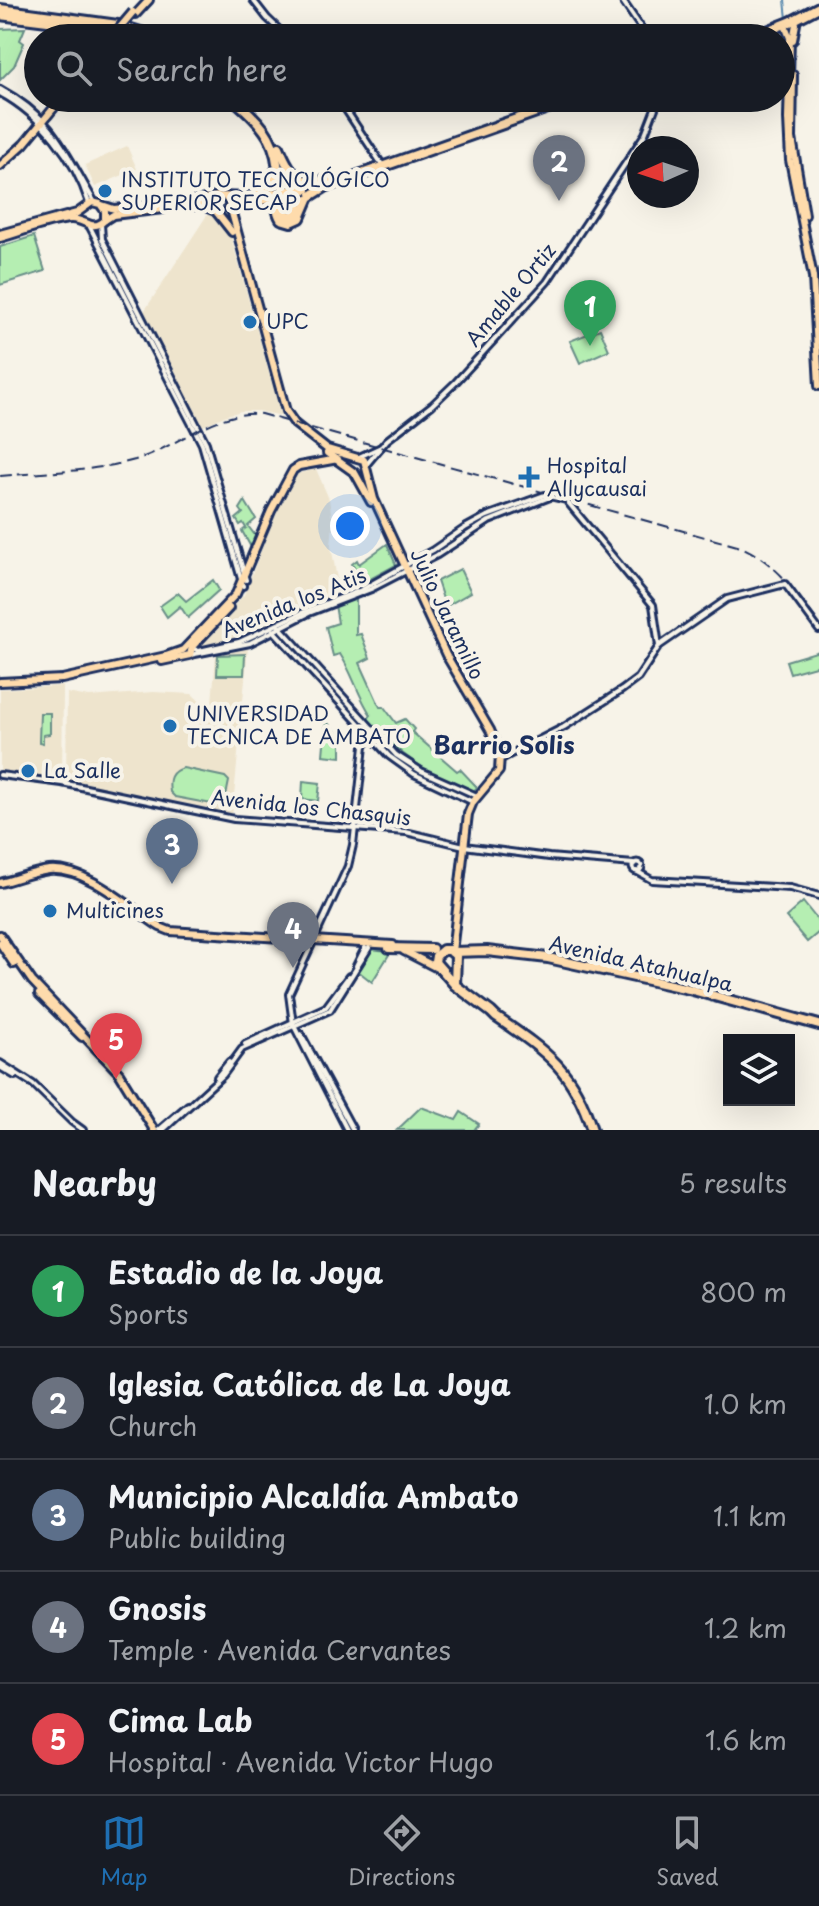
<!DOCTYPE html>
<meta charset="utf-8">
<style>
body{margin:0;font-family:"Playpen Sans",sans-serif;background:#20242c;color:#f1f3f6}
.controls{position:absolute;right:24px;bottom:24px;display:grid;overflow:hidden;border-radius:0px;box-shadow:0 8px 32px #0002}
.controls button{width:72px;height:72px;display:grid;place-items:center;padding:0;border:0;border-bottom:2px solid #363941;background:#171b24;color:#f1f3f6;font:40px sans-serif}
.compass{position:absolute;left:627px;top:136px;width:72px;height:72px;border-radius:50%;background:#171b24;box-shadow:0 8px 32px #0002;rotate:267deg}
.you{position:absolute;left:350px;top:526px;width:28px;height:28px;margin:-20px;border:6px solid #fff;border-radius:50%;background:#1a73e8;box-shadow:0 0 0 12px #1a73e833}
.badge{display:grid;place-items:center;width:52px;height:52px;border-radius:50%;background:#1f6fb2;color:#fff;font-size:26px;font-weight:700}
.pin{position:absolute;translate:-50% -66px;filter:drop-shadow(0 2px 4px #0008)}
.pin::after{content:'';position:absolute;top:42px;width:28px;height:24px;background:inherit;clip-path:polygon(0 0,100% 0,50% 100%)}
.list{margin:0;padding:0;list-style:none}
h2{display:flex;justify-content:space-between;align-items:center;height:104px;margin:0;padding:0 32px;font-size:34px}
h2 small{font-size:26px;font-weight:400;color:#9ea1a6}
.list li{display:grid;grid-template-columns:52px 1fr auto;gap:24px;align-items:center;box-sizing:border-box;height:112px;padding:0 32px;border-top:2px solid #363941}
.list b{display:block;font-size:30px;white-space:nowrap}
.list p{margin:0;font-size:26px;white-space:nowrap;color:#9ea1a6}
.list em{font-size:26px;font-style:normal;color:#9ea1a6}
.icon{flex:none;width:44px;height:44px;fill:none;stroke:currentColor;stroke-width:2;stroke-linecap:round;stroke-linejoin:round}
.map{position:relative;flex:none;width:819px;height:1130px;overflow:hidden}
.search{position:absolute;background:#171b24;box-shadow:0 8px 32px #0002;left:24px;right:24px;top:24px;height:88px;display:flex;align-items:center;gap:20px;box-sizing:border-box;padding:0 28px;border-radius:44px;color:#9ea1a6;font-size:30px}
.sheet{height:664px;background:#171b24}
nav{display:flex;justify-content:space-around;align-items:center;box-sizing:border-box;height:112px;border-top:2px solid #363941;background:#171b24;font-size:22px;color:#9ea1a6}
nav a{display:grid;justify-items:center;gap:4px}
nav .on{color:#1f6fb2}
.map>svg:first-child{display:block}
.built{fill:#eee4cd}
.green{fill:#b5eeb2;stroke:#688e88;stroke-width:2}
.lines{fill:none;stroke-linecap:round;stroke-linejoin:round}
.stream{stroke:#5989ae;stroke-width:2}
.minor-casing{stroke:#1b2f5e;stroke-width:10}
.major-casing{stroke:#1b2f5e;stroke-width:12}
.highway-casing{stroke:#1b2f5e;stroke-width:14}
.minor{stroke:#f7f3e8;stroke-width:4}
.major{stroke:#fedbac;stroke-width:6}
.highway{stroke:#fedbac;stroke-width:8}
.rail{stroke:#1b2f5e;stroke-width:2;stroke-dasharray:12 6;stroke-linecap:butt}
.major-bridge-casing{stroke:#1b2f5e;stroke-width:12;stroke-linecap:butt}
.highway-bridge-casing{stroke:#1b2f5e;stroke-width:14;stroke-linecap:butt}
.major-bridge{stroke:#fedbac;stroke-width:6}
.highway-bridge{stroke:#fedbac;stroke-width:8}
.poi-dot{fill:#1f6fb2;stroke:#f7f3e8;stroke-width:3}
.labels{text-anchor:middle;stroke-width:8;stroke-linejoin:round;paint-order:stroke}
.poi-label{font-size:20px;fill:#1b2f5e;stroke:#f7f3e8;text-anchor:start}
.street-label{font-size:20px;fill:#1b2f5e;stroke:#f7f3e8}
.quarter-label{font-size:24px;font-weight:bold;fill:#1b2f5e;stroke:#f7f3e8}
</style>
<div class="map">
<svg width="819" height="1130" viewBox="0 0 819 1130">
<rect width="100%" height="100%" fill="#f7f3e8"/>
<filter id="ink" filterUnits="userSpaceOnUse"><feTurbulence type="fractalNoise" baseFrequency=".0125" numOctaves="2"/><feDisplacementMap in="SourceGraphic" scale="16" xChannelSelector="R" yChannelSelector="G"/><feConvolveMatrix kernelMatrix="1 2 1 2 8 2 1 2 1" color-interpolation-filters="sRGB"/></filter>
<g filter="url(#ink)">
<g class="built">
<polygon points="127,146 137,169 95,187 85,165"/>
<polygon points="209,212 229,229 272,383 275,383 287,417 258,411 241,411 224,416 201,427 143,313"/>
<polygon points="316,469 329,499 333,524 331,546 339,590 318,604 236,641 199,649 198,646 244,595 274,517 296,474"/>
<polygon points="248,647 232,818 66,783 67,693 89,697 153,692 192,694 203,704 207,715 211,715 216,654"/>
<polygon points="63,686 62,782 0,775 0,689"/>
</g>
<g class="green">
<polygon points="25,28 20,40 24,43 14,66 0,80 0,29"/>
<polygon points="34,236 45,271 0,285 0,247"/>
<polygon points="598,281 606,306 591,309 583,284"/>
<polygon points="600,329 609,350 580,363 570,341"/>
<polygon points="245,501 256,519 248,526 257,538 252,549 242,531 246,528 243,523 240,525 236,519 243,513 240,509"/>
<polygon points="387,544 396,565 363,583 352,564 357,560 359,564"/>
<polygon points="460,569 471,592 436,612 434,609 443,599 437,581"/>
<polygon points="213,580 219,590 188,618 180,606 167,617 160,606 178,593 186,601"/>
<path d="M 356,598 L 356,635 L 361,634 L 370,658 L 360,663 L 380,707 L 384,707 L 396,723 L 405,719 L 414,729 L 412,732 L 457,771 L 460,769 L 477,787 L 473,792 C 428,773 400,757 367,720 L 371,715 C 358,696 353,674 340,654 L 333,656 L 326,627 L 338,623 L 335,605 Z"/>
<polygon points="819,651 819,665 790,673 786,661"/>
<polygon points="245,654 244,675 217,675 218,655"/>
<polygon points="40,713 50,713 50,734 43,735 43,743 39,742"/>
<polygon points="326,721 341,738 341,757 323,755"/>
<path d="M 183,768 L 225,777 L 229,781 L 225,801 L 217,805 L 175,797 L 170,792 C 168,780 170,771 183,768 Z"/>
<polygon points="303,781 320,783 318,801 302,799"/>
<polygon points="803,902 819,922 819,932 807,942 786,917"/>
<polygon points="277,911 312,913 311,938 275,935"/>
<polygon points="369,949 389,951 390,953 372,982 358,971"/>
<polygon points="421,1107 456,1120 461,1112 479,1124 474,1130 397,1130"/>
</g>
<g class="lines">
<polyline class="stream" points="785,0 787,19"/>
<g class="minor-casing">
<g id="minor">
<polyline points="253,0 267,18 288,38"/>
<polyline points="622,0 648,38"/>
<path d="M 0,89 C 54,118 65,152 94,201"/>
<path d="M 0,93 C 41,115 75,158 89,203"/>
<polyline points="338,98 381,163"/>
<polyline points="101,224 102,239 206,443 246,580"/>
<polyline points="90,227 202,444 243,586"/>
<polyline points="359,457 381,447"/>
<polyline points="366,465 387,440 432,405 455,383 547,282 645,134 659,98"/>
<polyline points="279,626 396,755 421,771 477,796"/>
<polyline points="273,630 389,756 414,774 473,802"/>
<polyline points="192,648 199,651 239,642 308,610 361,590 433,550 465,528 487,516 545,495 566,500 653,605 659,646"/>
<polyline points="190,655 250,643 309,613 371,589 437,555 489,521 550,497"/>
<polyline points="501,759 564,727 622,690 638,678 659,646 727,599 785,584 819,630"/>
<polyline points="0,775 62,783 234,819 406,832 464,846 549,857 634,864"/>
<circle cx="637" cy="867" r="4.5"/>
<polyline points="636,871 652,880 790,888 819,896"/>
<polyline points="356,966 365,948"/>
<polyline points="301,1034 353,1130"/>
<polyline points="245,1044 326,1007 349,976"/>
<polyline points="0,1063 33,1084 72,1122 83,1130"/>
<polyline points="0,1067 15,1076"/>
<polyline points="217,1077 229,1062"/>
<polyline points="159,1130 188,1105"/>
<polyline points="163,1130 223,1075 242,1049 330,1010 369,948"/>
<polyline points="347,1130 293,1024 289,994 348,866 353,845 364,746 370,738"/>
</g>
</g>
<g class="major-casing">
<g id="major">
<polyline points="136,14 149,0"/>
<polyline points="786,28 790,38 788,119 790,160 813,277 819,386"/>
<polyline points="793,40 796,24"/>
<polyline points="793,75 792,138 805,215"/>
<polyline points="0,166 24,144 62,98"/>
<polyline points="225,197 229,202 286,411 295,424 327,449 364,460 374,499 446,655 490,730 500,754 499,771 473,802 468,814 452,952"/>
<polyline points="102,205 114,209 191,202 218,196 251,197 271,193"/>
<polyline points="190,206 203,206 215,211"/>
<polyline points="228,208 272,199"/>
<polyline points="217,213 232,232"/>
<polyline points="105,220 113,215 163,209"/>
<path d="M 0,234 L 77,213 L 92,202 L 100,204 L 105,211 L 105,220 C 92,233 85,218 70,219 C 47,221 22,232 0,238"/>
<polyline points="327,453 355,473 371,502"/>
<polyline points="162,661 190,655 192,647 229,608"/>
<polyline points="0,682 62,679 166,656 183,650 236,594 271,511 293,470 299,466 338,459"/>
<path d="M 0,883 C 16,879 33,872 49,870 C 87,867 130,908 160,927 L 170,931 L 393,945"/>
<polyline points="0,935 32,981 119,1073 154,1130"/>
<polyline points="0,943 14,964"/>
<polyline points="404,951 439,969"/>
<polyline points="39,994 82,1037"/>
</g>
</g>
<g class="highway-casing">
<g id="highway">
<polyline points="0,9 118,25 160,38"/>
<polyline points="0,15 87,26"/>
<polyline points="749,38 790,22 819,7"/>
<path d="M 232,98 C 265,125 281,144 278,189 C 277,200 275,209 281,219 L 291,222 L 300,218 L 309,197 L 325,187 L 576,98"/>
<path d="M 279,147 C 291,176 298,186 331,180"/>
<polyline points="251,197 271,185 275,172"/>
<polyline points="281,205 284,214 292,216 298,211 296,201"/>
<polyline points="389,948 432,949"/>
<polyline points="452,952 487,951 548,958 689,989 819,1025"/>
<path d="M 455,985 L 456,956 L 450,950 L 443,950 L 436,956 L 435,962 L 455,985 L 491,1012 L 496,1017 C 547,1052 573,1069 592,1130"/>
</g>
</g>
<use href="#minor" class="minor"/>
<use href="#major" class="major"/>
<use href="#highway" class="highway"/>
<path class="rail" d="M 0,476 C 45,472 92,472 135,460 C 178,447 214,410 261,414 L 741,547 C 777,563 796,592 819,623"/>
<g class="major-bridge-casing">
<g id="major-bridge">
<polyline points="111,38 133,12"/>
<polyline points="271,193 306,186"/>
<polyline points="287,195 307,190"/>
</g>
</g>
<g class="highway-bridge-casing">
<polyline id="highway-bridge" points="272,199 291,198 296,201"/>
</g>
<use href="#major-bridge" class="major-bridge"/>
<use href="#highway-bridge" class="highway-bridge"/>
</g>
</g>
<g class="poi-dot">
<circle cx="105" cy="191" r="8"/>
<circle cx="250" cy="322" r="8"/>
<path d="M525 465h8v8h8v8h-8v8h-8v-8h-8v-8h8z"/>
<circle cx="170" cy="726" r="8"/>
<circle cx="28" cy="771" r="8"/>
<circle cx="50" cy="911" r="8"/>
</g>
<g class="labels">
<g class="poi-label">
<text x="121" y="187">INSTITUTO TECNOLÓGICO<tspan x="121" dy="23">SUPERIOR SECAP</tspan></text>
<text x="266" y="329">UPC</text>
<text x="547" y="473">Hospital<tspan x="547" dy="23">Allycausai</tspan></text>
<text x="186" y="721">UNIVERSIDAD<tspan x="186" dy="23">TECNICA DE AMBATO</tspan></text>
<text x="44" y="778">La Salle</text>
<text x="66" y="918">Multicines</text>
</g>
<g class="street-label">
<text transform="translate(511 295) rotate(-50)" y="7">Amable Ortiz</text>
<text transform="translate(294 603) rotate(-22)" y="7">Avenida los Atis</text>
<text transform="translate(447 614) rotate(64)" y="7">Julio Jaramillo</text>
<text transform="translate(311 808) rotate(6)" y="7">Avenida los Chasquis</text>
<text transform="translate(641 964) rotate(13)" y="7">Avenida Atahualpa</text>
</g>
<g class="quarter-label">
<text x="504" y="754">Barrio Solis</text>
</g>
</g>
</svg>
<div class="controls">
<button><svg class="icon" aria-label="layers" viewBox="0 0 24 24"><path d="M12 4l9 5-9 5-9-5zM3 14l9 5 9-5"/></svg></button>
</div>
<svg class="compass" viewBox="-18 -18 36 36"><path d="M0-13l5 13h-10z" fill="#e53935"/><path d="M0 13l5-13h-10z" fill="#9ea1a6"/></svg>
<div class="you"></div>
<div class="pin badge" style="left:590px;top:346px;background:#2e9e5b">1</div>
<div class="pin badge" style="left:559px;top:201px;background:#6b7280">2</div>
<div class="pin badge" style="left:172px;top:884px;background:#5c6f8a">3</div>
<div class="pin badge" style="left:293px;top:968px;background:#6b7280">4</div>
<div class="pin badge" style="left:116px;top:1079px;background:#e0444e">5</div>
<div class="search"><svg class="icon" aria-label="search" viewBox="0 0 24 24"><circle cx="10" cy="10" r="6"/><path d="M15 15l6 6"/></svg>Search here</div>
</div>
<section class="sheet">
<h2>Nearby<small>5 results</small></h2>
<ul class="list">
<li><span class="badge" style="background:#2e9e5b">1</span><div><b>Estadio de la Joya</b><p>Sports</p></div><em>800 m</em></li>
<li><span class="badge" style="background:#6b7280">2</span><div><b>Iglesia Católica de La Joya</b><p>Church</p></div><em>1.0 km</em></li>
<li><span class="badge" style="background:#5c6f8a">3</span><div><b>Municipio Alcaldía Ambato</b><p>Public building</p></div><em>1.1 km</em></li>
<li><span class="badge" style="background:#6b7280">4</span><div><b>Gnosis</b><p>Temple · Avenida Cervantes</p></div><em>1.2 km</em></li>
<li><span class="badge" style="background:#e0444e">5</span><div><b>Cima Lab</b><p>Hospital · Avenida Victor Hugo</p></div><em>1.6 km</em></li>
</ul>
</section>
<nav>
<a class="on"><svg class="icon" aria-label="map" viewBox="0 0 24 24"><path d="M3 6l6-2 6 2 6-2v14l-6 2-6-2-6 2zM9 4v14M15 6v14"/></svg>Map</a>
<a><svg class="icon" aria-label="directions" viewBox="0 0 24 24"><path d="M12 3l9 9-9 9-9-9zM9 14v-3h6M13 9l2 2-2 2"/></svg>Directions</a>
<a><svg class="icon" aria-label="saved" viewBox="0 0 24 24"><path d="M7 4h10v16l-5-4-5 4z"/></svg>Saved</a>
</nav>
